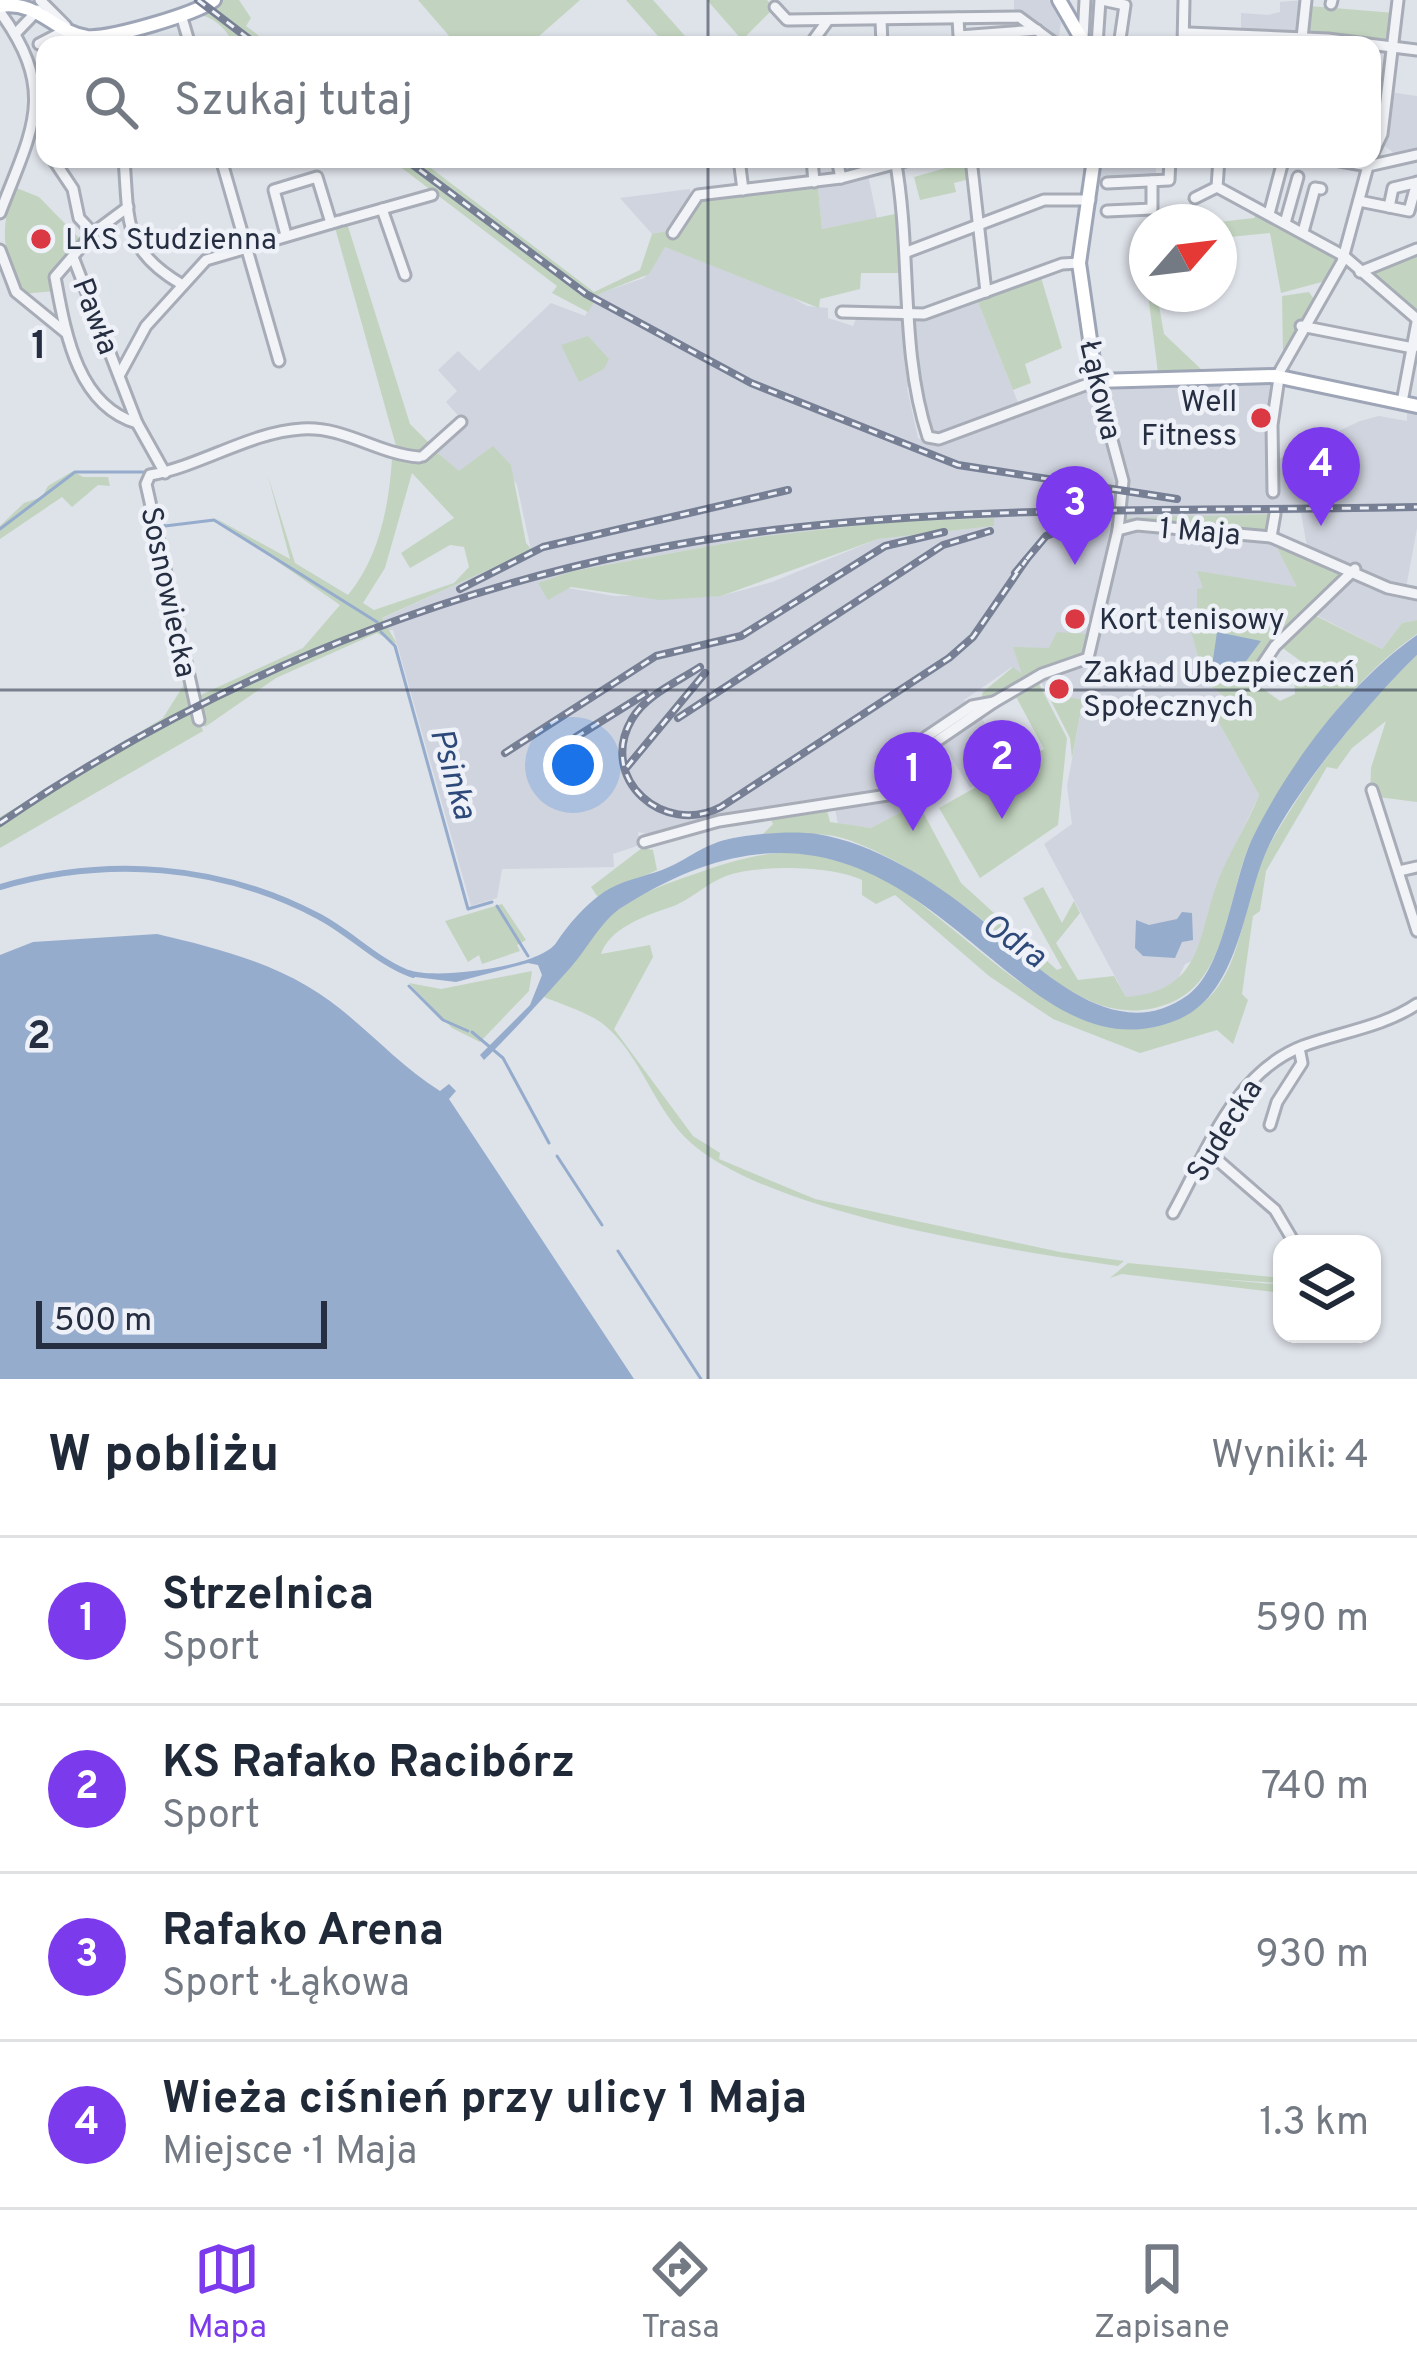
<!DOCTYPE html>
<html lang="pl">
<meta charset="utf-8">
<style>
body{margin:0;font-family:Overpass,sans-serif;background:#f2f2f3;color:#1f2937}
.controls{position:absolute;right:36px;bottom:36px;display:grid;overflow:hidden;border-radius:24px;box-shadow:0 3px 9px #0004}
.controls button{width:108px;height:108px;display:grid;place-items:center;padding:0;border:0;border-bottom:3px solid #e0e1e3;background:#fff;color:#1f2937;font:60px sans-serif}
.compass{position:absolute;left:1129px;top:204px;width:108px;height:108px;border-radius:50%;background:#fff;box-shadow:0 3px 9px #0004;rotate:62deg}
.scale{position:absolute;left:36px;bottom:30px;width:291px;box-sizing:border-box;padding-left:12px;border:6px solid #262e42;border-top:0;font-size:33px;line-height:42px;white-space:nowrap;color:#262e42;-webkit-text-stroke:9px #eef1f7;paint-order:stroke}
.you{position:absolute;left:573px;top:765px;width:42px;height:42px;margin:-30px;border:9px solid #fff;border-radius:50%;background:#1a73e8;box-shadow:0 0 0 18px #1a73e833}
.badge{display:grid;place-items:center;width:78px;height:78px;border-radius:50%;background:#7c3aed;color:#fff;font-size:39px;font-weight:700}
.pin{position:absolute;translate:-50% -99px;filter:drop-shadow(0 3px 6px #0008)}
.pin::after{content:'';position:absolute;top:63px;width:42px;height:36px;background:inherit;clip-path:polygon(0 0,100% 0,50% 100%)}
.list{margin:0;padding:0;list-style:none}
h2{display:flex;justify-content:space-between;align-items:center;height:156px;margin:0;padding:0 48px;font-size:51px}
h2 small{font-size:39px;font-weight:400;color:#747a83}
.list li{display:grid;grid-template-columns:78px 1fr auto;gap:36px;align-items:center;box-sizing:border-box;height:168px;padding:0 48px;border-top:3px solid #e0e1e3}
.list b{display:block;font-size:45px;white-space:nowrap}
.list p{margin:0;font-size:39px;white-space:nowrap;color:#747a83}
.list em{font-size:39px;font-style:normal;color:#747a83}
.icon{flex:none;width:66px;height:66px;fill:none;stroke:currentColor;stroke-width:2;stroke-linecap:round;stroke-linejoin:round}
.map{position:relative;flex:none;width:1417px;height:1379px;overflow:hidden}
.search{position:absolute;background:#fff;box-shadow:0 3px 9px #0004;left:36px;right:36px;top:36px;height:132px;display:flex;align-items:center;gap:30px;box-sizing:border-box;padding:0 42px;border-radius:24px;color:#747a83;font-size:45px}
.sheet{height:828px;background:#fff}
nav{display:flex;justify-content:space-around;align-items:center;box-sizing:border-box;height:168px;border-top:3px solid #e0e1e3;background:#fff;font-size:33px;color:#747a83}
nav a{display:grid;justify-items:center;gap:6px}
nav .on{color:#7c3aed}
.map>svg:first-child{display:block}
.built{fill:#d0d4de;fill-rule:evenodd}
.green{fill:#c2d4bf;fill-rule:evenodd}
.water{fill:#96accd}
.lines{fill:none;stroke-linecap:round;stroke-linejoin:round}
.stream{stroke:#96accd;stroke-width:3}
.canal{stroke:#96accd;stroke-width:6}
.minor-casing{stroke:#a7acb7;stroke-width:15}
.major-casing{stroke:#9da5b6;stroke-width:18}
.minor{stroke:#f1f3f7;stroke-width:9}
.major{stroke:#fff;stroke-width:12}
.rail-casing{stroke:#767f94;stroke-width:8}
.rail{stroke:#eef1f7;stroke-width:3;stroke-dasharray:9;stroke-linecap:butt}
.grid{fill:none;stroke:#262e42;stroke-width:3;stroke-opacity:0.55}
.poi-dot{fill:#da3843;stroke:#eef1f7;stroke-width:4.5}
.labels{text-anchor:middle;stroke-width:9;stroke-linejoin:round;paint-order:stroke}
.poi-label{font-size:30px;fill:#262e42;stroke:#eef1f7;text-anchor:start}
.street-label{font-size:30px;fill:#262e42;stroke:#eef1f7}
.water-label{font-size:33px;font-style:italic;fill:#2d4979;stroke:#eef1f7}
.grid-label{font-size:39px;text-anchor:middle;font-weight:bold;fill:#262e42;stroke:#eef1f7;stroke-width:9;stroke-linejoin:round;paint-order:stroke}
</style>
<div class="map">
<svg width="1417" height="1379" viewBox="0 0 1417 1379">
<rect width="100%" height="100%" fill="#dee2e9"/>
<g class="built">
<polygon points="1014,0 1049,0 1061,23 1058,41 1014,13"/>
<polygon points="1303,0 1301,36 1241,35 1241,13 1268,15 1280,12 1280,2"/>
<polygon points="1389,92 1417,96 1417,153 1396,155 1385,146"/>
<polygon points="1097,159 1156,159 1156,179 1095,180"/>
<polygon points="868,175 877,218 822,229 818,188"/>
<polygon points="690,189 692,202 666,233 652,234 620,198"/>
<path d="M 665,247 L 772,286 L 807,306 L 828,308 L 828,318 L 853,326 L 856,319 L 906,321 L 912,379 L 907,388 L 918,438 L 934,446 L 1094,383 L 1120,479 L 1086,647 L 1020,675 L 1012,667 L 964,700 L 983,720 L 1007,765 L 970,788 L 948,752 L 938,748 L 908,790 L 658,836 L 638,832 L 640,845 L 613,854 L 614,867 L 502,869 L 497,898 L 471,906 L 393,630 L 384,630 L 381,619 L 531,550 L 517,485 L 493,447 L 459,472 L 434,449 L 463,421 L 446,402 L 457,391 L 438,370 L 458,351 L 479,371 L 551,303 L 585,316 L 598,294 L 644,278 ZM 994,519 L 994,526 L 878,539 L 772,582 L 721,596 L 614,596 L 539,583 L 578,570 L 766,536 L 889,522 Z"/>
<polygon points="976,297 1019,405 936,440 927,431 913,319"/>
<polygon points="1274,380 1273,462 1360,421 1379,416 1407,421 1407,410 1417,410 1417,528 1406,588 1307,547 1301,513 1122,519 1129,482 1104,396 1110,390"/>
<polygon points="1137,530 1275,544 1298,588 1203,581 1204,589 1197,590 1197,609 1225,698 1213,712 1259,795 1216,887 1197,959 1185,964 1175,985 1155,995 1126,997 1044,844 1072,824 1067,786 1083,701 1047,693 1040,679 1092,659 1119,538"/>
<polygon points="1353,577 1370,589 1375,586 1417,597 1417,620 1402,623 1382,649 1316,615"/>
<polygon points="913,793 918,803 871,828 838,824 834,804"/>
</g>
<g class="green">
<path d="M 219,0 L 239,0 L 251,18 L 246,26 L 271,45 L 235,45 C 227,32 218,18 197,14 Z"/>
<polygon points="418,0 580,0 529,45 457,45"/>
<polygon points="626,0 653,0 693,45 666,45"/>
<polygon points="707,0 767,0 774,8 742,40"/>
<polygon points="1309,6 1395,13 1391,43 1306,36"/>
<polygon points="390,159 419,159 594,292 640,270 652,234 673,230 695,201 809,188 818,188 822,229 900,213 904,273 861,273 860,289 820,299 819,308 665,247 649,274 599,294 588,312 552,293 557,286"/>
<polygon points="960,164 967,165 970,179 954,183 956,192 920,200 914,177"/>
<path d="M 14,187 L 39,197 L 82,241 L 54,275 L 56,291 L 21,294 C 2,254 0,229 14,187 Z"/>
<polygon points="1258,211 1339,256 1329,280 1281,293 1270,233 1219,238 1219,222 1254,218"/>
<polygon points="346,220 410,424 428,442 419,450 398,453 334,224"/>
<polygon points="1417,254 1417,317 1369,272"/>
<polygon points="1040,274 1062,348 1025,364 1031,383 1013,390 976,297"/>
<polygon points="1309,292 1316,302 1283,354 1282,296"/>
<polygon points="1148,294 1157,294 1164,334 1203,371 1158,373"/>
<polygon points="588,336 609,359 604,369 579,382 561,345"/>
<path d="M 493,446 L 511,465 L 526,543 L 532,550 L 382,618 L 397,644 L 377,633 L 276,678 L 205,727 L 192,699 L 303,648 L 340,605 L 215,518 L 290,559 L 268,476 L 295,563 L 348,595 C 379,558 389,506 392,459 L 425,460 L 438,453 L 459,471 ZM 412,473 L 454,518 L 401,553 L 410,568 L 450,545 L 464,547 L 469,567 L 454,583 L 374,610 L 363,603 L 385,568 Z"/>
<polygon points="73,471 83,477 108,477 110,486 98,485 72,507 62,497 0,539 0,526 24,503 42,497 48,486"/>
<polygon points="1272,514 1265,533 1121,527 1122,518"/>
<polygon points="994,518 994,526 878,539 721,596 660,600 571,587 548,600 538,583 573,571 766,536 888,522"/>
<path d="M 1275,544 L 1349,569 L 1312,612 L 1316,616 L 1382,649 L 1402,623 L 1417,620 L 1417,634 C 1347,682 1300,758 1257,830 C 1226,882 1233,978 1170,1003 C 1091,1035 1031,957 975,914 C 938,886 893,856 849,840 C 820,830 789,835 759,838 L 773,824 L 769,815 L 826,807 L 830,822 L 871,828 L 918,803 L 961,883 L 1057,970 L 1062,968 L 1023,898 L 1043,887 L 1062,923 L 1074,901 L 1080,913 L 1056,943 L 1078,980 L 1114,976 L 1126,997 C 1198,991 1197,946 1215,889 C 1226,856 1247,827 1259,795 L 1213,712 L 1225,697 L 1205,682 L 1189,623 L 1197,609 L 1197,589 L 1203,588 L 1197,571 L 1297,587 ZM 1277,644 L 1313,670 L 1308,676 L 1294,673 L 1295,694 L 1280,701 L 1250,679 Z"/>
<polygon points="1057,632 1089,634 1083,657 981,700 983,692 1013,667 1022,674 1013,647 1049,648"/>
<path d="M 1417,655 L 1417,802 L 1370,796 L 1371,768 L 1386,721 L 1352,748 L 1337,769 L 1327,767 L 1266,871 L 1260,911 L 1253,916 L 1242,994 L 1248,1000 L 1233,1044 L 1217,1030 L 1140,1053 L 1053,1019 L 989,976 L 895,895 L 876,904 L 862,895 L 862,880 C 833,866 759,864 726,876 C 705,884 689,902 668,908 C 644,916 609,929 601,954 L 650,945 L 653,957 L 614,1029 L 693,1136 L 720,1153 L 719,1159 L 815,1199 L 1060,1252 L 1124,1261 L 1118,1266 C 1009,1250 770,1214 690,1142 C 654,1110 641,1054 603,1024 C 587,1012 563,1005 544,997 C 559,974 599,924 621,907 C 641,892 671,882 695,874 C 743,856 797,843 846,860 C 957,898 1072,1093 1199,1006 C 1245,974 1242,895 1267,849 C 1306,779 1360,710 1417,655 Z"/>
<polygon points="1037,680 1067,738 1058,825 980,878 939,808 1044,749 1014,693"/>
<polygon points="185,683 203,731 0,848 0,817 163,718"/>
<polygon points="1047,693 1083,700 1072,758 1070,738"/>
<polygon points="642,848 653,850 657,870 598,897 591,887"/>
<polygon points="502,904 526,940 517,945 520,951 482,964 479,955 468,962 445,921"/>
<polygon points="532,971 529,991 480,1042 452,1028 409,983 441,989"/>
<polygon points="1128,1263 1282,1278 1282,1283 1217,1279 1282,1285 1282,1293 1122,1274 1110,1278"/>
</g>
<g class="water">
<polygon points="1217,632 1261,641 1229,684 1211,673"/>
<path d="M 1417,635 L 1417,655 C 1372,698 1286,800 1264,857 C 1243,909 1237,996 1177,1020 C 998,1093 919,719 624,906 C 602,919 588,948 571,967 C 543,998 515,1030 484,1060 L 480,1055 L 530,1005 L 542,975 L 538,965 L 528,963 L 456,982 L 407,976 L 409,970 C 435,980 540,967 556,943 C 567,926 585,905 604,892 C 620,881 643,877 662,870 C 681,863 698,849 718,842 C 744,834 791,830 817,834 C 874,843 932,880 977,916 C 1032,960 1111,1051 1188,995 C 1226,967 1232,880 1253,837 C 1289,764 1351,681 1417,635 Z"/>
<polygon points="1182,912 1192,913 1193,940 1182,942 1175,958 1143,956 1135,948 1136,920 1149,925 1177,919"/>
<path d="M 157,934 C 208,946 261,959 307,986 C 357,1015 392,1061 440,1091 L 449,1084 L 456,1091 L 449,1099 L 634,1379 L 0,1379 L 0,955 L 33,942 Z"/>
</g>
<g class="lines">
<g class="stream">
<polyline points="159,521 165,526 214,520 377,622"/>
<polyline points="0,529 75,472 143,472"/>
<polyline points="381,632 395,646 468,909 492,902"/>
<polyline points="497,906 528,956"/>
<polyline points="409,986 443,1020 468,1031"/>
<polyline points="472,1032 503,1058 549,1143"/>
<polyline points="557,1156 602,1225"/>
<polyline points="618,1251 701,1379"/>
</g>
<path class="canal" d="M 0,887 C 107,856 219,864 318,916 C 351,933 378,963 413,975"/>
<g class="minor-casing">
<g id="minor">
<polyline points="40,0 66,26"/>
<polyline points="1102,0 1125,5 1120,39"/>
<polyline points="1331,4 1332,0"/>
<polyline points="775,7 787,20 1019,17 1057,45"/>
<path d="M 0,12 C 59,93 31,131 0,213"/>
<polyline points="182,18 190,45"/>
<polyline points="958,18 959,36 1037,30"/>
<polyline points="881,20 882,45"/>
<polyline points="1188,33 1328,39 1417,50"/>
<polyline points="15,34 38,10"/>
<polyline points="1083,38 1085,0"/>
<polyline points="1302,38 1306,0"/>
<polyline points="39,44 66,30"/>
<polyline points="810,45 828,20"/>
<polyline points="1097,45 1100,0"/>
<polyline points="1183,45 1184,0"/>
<polyline points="1372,155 1382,134 1398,0"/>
<polyline points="53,159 73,189 79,218 93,233"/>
<path d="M 124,159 C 129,220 122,249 181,284"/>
<polyline points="221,159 279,361"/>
<polyline points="739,159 743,190"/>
<polyline points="812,159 814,182"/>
<polyline points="837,159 841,178"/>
<path d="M 895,159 C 912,250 899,349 928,437 L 939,439 L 1096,381 L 1123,481 L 1118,530 L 1088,658 L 1042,674 L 994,702"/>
<polyline points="971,159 986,292"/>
<polyline points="1219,159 1217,187 1344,256 1417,319"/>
<polyline points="1329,159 1368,166"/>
<polyline points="1368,166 1417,155"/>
<polyline points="1107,183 1169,180 1170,159"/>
<polyline points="1195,198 1217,187"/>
<polyline points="1359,201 1409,211 1417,182"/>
<path d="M 128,207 L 93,233 L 55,277 C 65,330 76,405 137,423"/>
<polyline points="1389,207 1393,188 1414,183"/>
<polyline points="382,209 405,275"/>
<polyline points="1107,211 1152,209 1152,181"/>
<polyline points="1269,214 1283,161"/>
<polyline points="343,220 432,195"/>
<polyline points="1285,223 1298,177"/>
<polyline points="1303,232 1315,188 1321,189"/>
<polyline points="673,233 698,195 841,178 913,159"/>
<polyline points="286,235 274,190 317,177 331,223"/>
<polyline points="0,250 16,292 65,332"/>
<polyline points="907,252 1044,200 1090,200"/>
<polyline points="73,257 137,423 165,473"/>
<polyline points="1360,272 1417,249"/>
<polyline points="842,312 924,314 1062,264 1079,263"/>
<polyline points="1301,326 1413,348"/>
<polyline points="120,374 146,326 206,260 339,221"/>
<polyline points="1402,402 1417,322"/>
<polyline points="423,456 461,422"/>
<polyline points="1273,492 1272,425 1280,371 1342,262 1368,166"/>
<polyline points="1118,530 1137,525 1271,537 1388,588 1417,594"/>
<polyline points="1271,537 1275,514"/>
<polyline points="1256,674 1275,646 1355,569"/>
<path d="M 199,720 L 146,484 L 150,475 C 201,466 250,432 302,429 C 344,426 378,454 419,457"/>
<polyline points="1372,790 1417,931"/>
<polyline points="644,842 719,821 907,792 937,756 926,737 972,706 994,702 931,745"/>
<polyline points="1399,871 1417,867"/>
<polyline points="1270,1125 1277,1102 1302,1063 1299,1048"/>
<polyline points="1207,1151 1275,1210 1295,1244"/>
<path d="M 1173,1213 C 1207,1152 1233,1073 1303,1046 C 1341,1032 1383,1027 1417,1004"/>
</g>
</g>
<g class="major-casing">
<g id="major">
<polyline points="1059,0 1085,45"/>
<path d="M 0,6 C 38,0 55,33 87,37 C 110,39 196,14 214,0"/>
<polyline points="1094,159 1079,263 1096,381 1275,376 1417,406"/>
</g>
</g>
<use href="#minor" class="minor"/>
<use href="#major" class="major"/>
<g class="rail-casing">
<g id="rail">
<polyline points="198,0 257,45"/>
<polyline points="405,159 586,294 751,383 958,465 1177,499"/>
<polyline points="1015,573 1046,536 1084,521"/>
<polyline points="460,589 543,547 788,490"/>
<path d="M 700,667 C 677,682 646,695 632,719 C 597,779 664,837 721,807 L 949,658 L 973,637 L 1026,560"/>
<polyline points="678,718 943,545 990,531"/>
<polyline points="576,737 645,694"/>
<polyline points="505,753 656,656 741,636 885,546 944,532"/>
<polyline points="627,767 705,673"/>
<path d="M 0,823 C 229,666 498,564 773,530 C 986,504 1203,512 1417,507"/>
</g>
</g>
<use href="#rail" class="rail"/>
</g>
<path class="grid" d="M 708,0 L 708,45M 708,159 L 708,1379M 0,690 L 1417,690"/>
<g class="poi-dot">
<circle cx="41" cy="239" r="12"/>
<circle cx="1261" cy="418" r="12"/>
<circle cx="1075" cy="619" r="12"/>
<circle cx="1059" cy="689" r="12"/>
</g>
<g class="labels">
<g class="poi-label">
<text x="65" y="249">LKS Studzienna</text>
<text x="1237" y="411" text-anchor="end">Well<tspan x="1237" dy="34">Fitness</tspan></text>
<text x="1099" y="629">Kort tenisowy</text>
<text x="1083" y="682">Zakład Ubezpieczeń<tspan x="1083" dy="34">Społecznych</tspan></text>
</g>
<g class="street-label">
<text transform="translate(96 316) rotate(69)" y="10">Pawła</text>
<text transform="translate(1101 390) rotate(77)" y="10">Łąkowa</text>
<text transform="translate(1200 531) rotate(5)" y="10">1 Maja</text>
<text transform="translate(169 592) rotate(78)" y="10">Sosnowiecka</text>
<text transform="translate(1224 1130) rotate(-58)" y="10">Sudecka</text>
</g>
<g class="water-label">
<text transform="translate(455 773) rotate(74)" y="12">Psinka</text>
<text transform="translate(1015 939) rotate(35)" y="12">Odra</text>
</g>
</g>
<g class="grid-label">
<text x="39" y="358">1</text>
<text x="39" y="1048">2</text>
</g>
</svg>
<div class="controls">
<button><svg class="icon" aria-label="layers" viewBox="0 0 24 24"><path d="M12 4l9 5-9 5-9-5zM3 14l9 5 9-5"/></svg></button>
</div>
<svg class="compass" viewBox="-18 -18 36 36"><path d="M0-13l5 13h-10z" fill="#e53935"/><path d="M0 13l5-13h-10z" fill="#747a83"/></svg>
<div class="scale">500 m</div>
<div class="you"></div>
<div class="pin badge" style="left:913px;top:831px">1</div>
<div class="pin badge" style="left:1002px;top:819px">2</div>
<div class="pin badge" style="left:1075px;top:565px">3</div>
<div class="pin badge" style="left:1321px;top:526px">4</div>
<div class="search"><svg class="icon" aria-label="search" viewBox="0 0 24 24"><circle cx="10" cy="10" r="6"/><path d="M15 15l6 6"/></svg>Szukaj tutaj</div>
</div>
<section class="sheet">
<h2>W pobliżu<small>Wyniki: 4</small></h2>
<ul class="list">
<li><span class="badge">1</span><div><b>Strzelnica</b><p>Sport</p></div><em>590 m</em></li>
<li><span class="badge">2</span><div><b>KS Rafako Racibórz</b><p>Sport</p></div><em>740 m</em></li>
<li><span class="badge">3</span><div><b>Rafako Arena</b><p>Sport · Łąkowa</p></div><em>930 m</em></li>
<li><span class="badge">4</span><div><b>Wieża ciśnień przy ulicy 1 Maja</b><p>Miejsce · 1 Maja</p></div><em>1.3 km</em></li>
</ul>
</section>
<nav>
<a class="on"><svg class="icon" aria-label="map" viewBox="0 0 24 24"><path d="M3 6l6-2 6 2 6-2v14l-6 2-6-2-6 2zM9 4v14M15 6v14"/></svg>Mapa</a>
<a><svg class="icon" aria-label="directions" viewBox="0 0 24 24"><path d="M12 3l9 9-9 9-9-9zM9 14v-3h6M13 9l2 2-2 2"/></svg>Trasa</a>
<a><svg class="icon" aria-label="saved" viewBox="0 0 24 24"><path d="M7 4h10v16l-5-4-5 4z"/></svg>Zapisane</a>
</nav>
